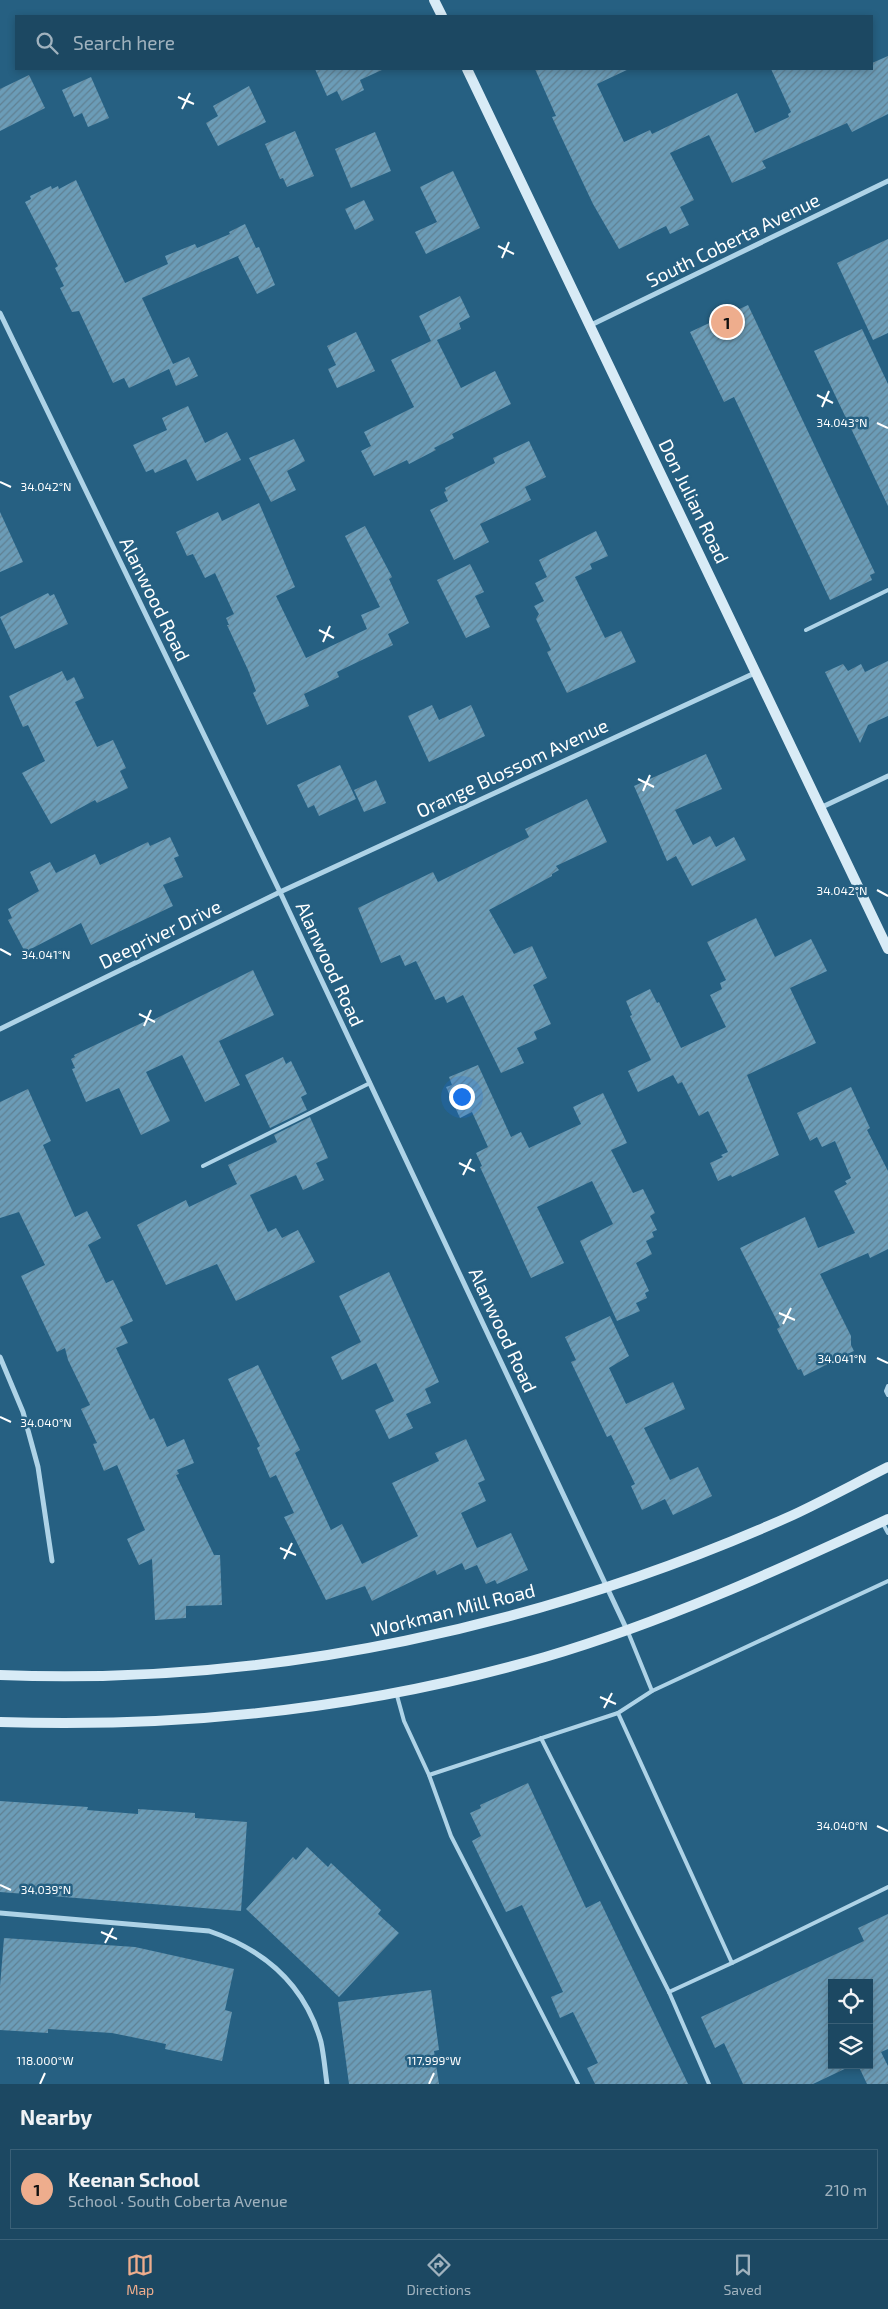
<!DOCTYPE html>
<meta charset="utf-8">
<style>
body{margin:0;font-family:"Exo 2",sans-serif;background:#29526b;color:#f1f3f6}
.controls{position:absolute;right:15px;bottom:15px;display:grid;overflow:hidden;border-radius:0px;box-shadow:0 2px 8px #0003}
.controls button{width:45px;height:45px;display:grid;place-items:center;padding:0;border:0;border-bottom:1px solid #3a6077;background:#1c4862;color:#f1f3f6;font:25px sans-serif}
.you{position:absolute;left:461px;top:1096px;width:18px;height:18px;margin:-12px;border:4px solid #fff;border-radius:50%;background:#1a73e8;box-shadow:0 0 0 8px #1a73e833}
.badge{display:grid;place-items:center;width:32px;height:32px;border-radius:50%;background:#eead8d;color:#111;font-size:16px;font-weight:700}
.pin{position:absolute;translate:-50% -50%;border:2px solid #fff;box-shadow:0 1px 5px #0006}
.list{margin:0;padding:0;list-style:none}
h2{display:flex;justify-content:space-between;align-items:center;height:65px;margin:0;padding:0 20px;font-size:21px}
h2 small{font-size:16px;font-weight:400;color:#a0b2be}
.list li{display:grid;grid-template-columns:32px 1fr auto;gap:15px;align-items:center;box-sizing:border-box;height:80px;margin:0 10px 10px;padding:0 10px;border:1px solid #3a6077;border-radius:0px}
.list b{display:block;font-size:19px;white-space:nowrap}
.list p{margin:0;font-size:16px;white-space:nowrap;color:#a0b2be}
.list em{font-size:16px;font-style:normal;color:#a0b2be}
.icon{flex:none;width:28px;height:28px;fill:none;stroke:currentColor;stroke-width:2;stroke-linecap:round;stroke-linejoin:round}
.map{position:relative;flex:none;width:888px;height:2084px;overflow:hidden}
.search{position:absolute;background:#1c4862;box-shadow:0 2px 8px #0003;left:15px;right:15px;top:15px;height:55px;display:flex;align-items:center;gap:12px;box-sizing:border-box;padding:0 18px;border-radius:0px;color:#a0b2be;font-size:19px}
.sheet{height:155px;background:#1c4862}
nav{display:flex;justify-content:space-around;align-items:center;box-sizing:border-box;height:70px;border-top:1px solid #3a6077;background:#1c4862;font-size:14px;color:#a0b2be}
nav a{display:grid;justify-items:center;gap:2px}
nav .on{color:#eead8d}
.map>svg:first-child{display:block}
.building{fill:url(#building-hatch)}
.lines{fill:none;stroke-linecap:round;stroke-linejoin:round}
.lane{stroke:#aed3e7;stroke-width:4}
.street{stroke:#aed3e7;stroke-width:5}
.secondary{stroke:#d8ebf6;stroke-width:10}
.ticks{fill:none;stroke:#fff;stroke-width:2}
.labels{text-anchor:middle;stroke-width:5;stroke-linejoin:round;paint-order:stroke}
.street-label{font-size:19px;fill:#fff;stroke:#266082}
.ticks-label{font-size:12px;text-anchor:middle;fill:#fff;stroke:#266082;stroke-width:5;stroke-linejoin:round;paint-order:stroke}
</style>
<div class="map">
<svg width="888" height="2084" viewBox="0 0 888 2084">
<defs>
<pattern id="building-hatch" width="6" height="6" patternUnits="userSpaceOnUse" patternTransform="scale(1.25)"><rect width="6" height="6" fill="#6b9cb7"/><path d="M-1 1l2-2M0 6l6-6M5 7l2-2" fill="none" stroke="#608092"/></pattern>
</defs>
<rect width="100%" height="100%" fill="#266082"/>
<g class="building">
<polygon points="888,56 888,114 852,132 847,123 762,161 766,168 732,183 709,135 670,153 694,200 680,207 689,225 670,234 666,226 619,249 593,204 557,128 552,117 556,116 535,69 629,69 597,84 624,142 650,130 652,134 737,93 755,133 789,117 788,114 791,112 771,69 872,69 872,63"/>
<polygon points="315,69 384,69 360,80 364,90 342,101 337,91 327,96"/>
<polygon points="29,75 45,108 0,131 0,89"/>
<polygon points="91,77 109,118 88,127 82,113 74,117 62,90"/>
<polygon points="249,86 266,122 218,146 206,123 218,116 213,106"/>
<polygon points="295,131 314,176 287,187 283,178 280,179 265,144"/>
<polygon points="375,132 391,171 351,188 335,149"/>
<polygon points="453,171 480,228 426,254 415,232 437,222 420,187"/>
<polygon points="76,180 125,283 168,264 165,256 195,244 197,248 230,234 229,232 245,224 256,248 259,247 275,285 257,294 238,257 240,255 142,298 173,364 189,357 198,376 176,386 169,369 129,388 124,378 113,383 79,311 72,312 60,288 64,286 55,268 58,266 25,202 31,199 30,196 51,186 52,189 58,186 59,189"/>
<polygon points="364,200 374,220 355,230 345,209"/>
<polygon points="888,239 888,333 873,340 837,263"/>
<polygon points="460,296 470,317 459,323 461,329 437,340 461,388 495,371 511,404 452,434 454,438 434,448 436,450 409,464 407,460 374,476 361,451 371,446 364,432 414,407 391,360 431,341 419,316"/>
<polygon points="748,305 875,573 870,575 872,580 830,600 734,397 724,402 690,332"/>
<polygon points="862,329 888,384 888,506 814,351"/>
<polygon points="356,332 375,371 337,388 328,369 336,365 327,346"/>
<polygon points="188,406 205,443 227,432 241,460 197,481 186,459 155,473 153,469 146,472 133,445 167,430 162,418"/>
<polygon points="294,439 305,461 287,471 296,490 271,502 249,458"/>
<polygon points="529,441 546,477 525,487 531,500 480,524 489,542 454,560 430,510 448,501 444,492 446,491 445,488 495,463 493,458"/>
<polygon points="259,503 295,587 276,596 306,658 367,629 361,615 380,607 345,536 365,526 392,577 389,579 409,623 388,634 393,645 337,672 339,677 304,694 309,706 267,725 253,693 256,691 248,670 227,625 229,625 226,618 234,614 215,573 205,578 193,554 187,556 176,532 218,512 222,521"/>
<polygon points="0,512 23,562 0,572"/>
<polygon points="596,531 608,556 590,564 592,569 575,577 605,638 621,631 636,662 567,693 547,652 551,650 536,619 539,614 534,606 544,601 535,583 547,577 539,560"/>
<polygon points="470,564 484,592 475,596 490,627 466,638 437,580"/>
<polygon points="48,593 50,596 54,594 68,624 15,649 0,617"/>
<polygon points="888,661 888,716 868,725 860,743 825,672 843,664 848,671 861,664 865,672"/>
<polygon points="62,671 67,681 74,677 84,698 75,702 97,747 113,740 126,768 120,771 128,788 97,803 95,800 51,824 22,773 45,761 28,725 23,727 9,696"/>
<polygon points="432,705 439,720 471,705 485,736 429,762 408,716"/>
<polygon points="706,754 722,789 675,810 693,845 710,836 716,847 734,837 746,860 692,886 676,856 667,861 634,786"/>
<polygon points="340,765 356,799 319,816 314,805 308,808 297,785"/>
<polygon points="376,780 386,803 364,812 354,790"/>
<polygon points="587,799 607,842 556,866 559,870 552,874 552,876 489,910 514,954 532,946 547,978 533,985 551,1024 534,1032 537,1039 517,1048 524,1063 501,1073 463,995 447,1003 444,996 435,1000 416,961 405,966 400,955 381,963 358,908 433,872 438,882 529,837 525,829"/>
<polygon points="170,837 179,856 174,858 183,877 163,885 173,906 91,945 81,923 25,952 8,920 12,918 8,909 39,891 30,872 50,862 56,873 95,854 100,865 148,842 150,846"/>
<polygon points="756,918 775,957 811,939 827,971 790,988 816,1043 747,1075 779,1155 732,1177 731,1175 718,1181 710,1163 723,1157 721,1155 728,1152 708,1111 699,1116 682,1082 678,1084 673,1075 638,1092 628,1071 651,1060 630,1016 632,1015 626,1001 650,989 657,1003 659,1002 681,1048 726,1027 710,995 722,989 720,983 726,980 707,942"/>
<polygon points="253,970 274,1015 219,1041 240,1085 205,1102 182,1055 146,1072 170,1121 141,1135 119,1088 86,1102 72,1069 75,1068 71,1059 75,1057 74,1055 148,1020 149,1022"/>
<polygon points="283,1057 286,1064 291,1061 307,1094 301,1097 307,1110 270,1128 245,1075"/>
<polygon points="478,1065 511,1137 521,1132 529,1148 581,1124 573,1107 603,1093 627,1143 611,1150 633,1193 643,1189 655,1213 650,1216 657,1230 652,1232 654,1237 646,1241 652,1254 636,1263 649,1291 645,1293 647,1298 636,1303 640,1311 617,1321 580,1241 613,1224 592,1181 537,1207 564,1263 531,1278 480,1167 482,1166 476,1153 488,1147 472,1112 460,1118 446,1087 452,1085 449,1077"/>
<polygon points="851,1087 870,1128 867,1130 888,1171 888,1249 870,1258 868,1253 820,1274 851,1336 851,1345 854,1351 804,1376 801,1369 798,1370 777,1329 780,1327 740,1248 805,1217 818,1248 855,1233 834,1191 847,1184 845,1181 851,1178 835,1141 822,1147 817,1137 810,1141 797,1113"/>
<polygon points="28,1089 51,1141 43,1145 75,1217 87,1211 101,1238 88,1245 106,1283 113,1280 133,1321 120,1327 128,1343 116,1348 150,1420 154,1418 167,1447 184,1439 194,1463 177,1470 179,1474 176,1475 214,1555 220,1555 222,1605 186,1606 186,1618 155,1620 152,1559 139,1565 127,1539 145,1530 117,1465 104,1471 93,1444 97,1443 81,1409 90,1405 68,1360 65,1348 57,1352 21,1276 45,1265 19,1212 0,1218 0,1102"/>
<polygon points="310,1117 328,1158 316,1163 324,1180 303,1190 296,1175 250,1195 268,1232 276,1228 282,1238 298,1230 315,1262 236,1301 217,1264 166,1285 137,1225 186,1200 189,1207 237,1184 228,1165 277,1142 274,1135"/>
<polygon points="389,1272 439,1382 425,1389 431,1403 406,1414 413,1428 389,1439 375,1410 394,1401 376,1363 342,1380 331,1357 361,1342 339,1296"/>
<polygon points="610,1316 629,1356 609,1368 626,1404 673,1382 685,1409 644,1428 670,1480 698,1467 712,1496 673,1515 665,1499 642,1510 631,1486 635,1484 611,1435 607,1437 571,1362 576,1360 565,1337"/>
<polygon points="258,1365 300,1450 295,1453 331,1530 342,1524 362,1564 418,1536 392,1483 439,1461 435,1453 466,1439 485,1480 478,1483 486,1501 461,1513 477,1548 511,1533 528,1570 497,1584 495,1580 486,1584 477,1565 465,1570 462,1563 437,1575 435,1570 372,1601 365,1586 326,1600 284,1517 294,1513 276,1475 270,1478 257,1448 260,1446 228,1379"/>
<polygon points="528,1783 586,1908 600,1901 688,2084 595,2084 587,2068 598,2063 573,2012 560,2018 551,1997 563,1992 522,1905 506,1912 472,1841 481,1836 470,1813 481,1808 480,1805"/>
<polygon points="0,1801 88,1807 87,1810 138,1814 138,1809 195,1813 195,1818 247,1822 241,1911 0,1892"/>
<polygon points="307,1847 328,1867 331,1863 381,1910 378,1914 399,1933 339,1997 246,1909 293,1857 296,1860"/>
<polygon points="888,1914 888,2049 881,2052 888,2066 888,2084 867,2084 858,2065 869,2065 869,1983 832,1983 832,2065 853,2065 813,2084 743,2084 724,2043 715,2048 701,2017 864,1941 858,1928"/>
<polygon points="4,1938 135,1947 234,1969 225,2010 232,2012 222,2061 165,2049 166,2044 112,2033 48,2029 48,2033 0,2030 0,1986"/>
<polygon points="431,1990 439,2050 434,2051 439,2084 349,2084 338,2002"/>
</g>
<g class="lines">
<g class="lane">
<polyline points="806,630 888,590"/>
<polyline points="203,1166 370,1083"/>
<polyline points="888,1386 886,1391 888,1395"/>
<polyline points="882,1522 888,1533"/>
<polyline points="628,1632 652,1691 618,1713 732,1963 888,1887"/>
<polyline points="652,1691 888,1581"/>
<polyline points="396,1692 404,1721 429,1775 451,1836 578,2084"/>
<polyline points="541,1738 669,1992"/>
<polyline points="429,1775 618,1713"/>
<polyline points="709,2084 669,1992 732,1963"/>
</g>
<g class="street">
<polyline points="0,313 280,892 627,1630"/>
<polyline points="591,325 888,181"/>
<polyline points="820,808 888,776"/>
<polyline points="0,1029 280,892 757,672"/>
<polyline points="0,1357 23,1412 38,1467 52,1561"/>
<path d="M 0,1913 L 209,1931 C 265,1950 305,1985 321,2042 C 324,2056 325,2070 327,2084"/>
</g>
<g class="secondary">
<polyline points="434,0 442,16"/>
<polyline points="467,69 888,949"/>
<path d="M 0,1675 C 272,1686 545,1626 793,1515 C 825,1500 856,1483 888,1467"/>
<path d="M 0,1722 C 183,1728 369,1708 545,1657 C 664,1622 776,1571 888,1519"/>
</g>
</g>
<path class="ticks" d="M 178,97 L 194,104M 182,109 L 190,93M 498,246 L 514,254M 502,258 L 509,242M 817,395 L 833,403M 822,407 L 829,391M 877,423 L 888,428M 0,482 L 11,487M 319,630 L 334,638M 323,642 L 330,626M 638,779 L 654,787M 643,791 L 650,775M 877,890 L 888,896M 0,949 L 11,955M 139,1014 L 155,1022M 144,1026 L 151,1010M 459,1163 L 475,1171M 463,1175 L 471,1159M 779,1313 L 795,1320M 783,1324 L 791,1308M 877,1358 L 888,1363M 0,1417 L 11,1422M 280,1548 L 296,1555M 284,1559 L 292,1543M 600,1697 L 616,1704M 604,1708 L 612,1693M 877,1826 L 888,1831M 0,1885 L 11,1890M 101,1932 L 117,1939M 105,1943 L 113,1928M 40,2084 L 45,2073M 429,2084 L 434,2073"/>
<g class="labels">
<g class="street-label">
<text transform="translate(733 240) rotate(-26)" y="7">South Coberta Avenue</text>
<text transform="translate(694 501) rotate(64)" y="7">Don Julian Road</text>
<text transform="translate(155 599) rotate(64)" y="7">Alanwood Road</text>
<text transform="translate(512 768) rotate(-25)" y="7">Orange Blossom Avenue</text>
<text transform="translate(160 934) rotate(-26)" y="7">Deepriver Drive</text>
<text transform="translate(330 964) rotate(65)" y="7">Alanwood Road</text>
<text transform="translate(503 1330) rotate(65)" y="7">Alanwood Road</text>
<text transform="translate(453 1610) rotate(-14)" y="7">Workman Mill Road</text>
</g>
</g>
<g class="ticks-label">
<text x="842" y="427">34.043°N</text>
<text x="46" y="491">34.042°N</text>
<text x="842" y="895">34.042°N</text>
<text x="46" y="959">34.041°N</text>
<text x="842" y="1363">34.041°N</text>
<text x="46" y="1427">34.040°N</text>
<text x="842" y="1830">34.040°N</text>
<text x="46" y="1894">34.039°N</text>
<text x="45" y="2065">118.000°W</text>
<text x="434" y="2065">117.999°W</text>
</g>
</svg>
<div class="controls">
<button><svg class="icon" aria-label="locate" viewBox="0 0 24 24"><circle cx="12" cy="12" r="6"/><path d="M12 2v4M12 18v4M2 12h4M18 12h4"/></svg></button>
<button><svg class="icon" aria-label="layers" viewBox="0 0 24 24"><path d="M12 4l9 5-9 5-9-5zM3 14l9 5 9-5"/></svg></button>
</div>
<div class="you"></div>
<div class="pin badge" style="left:727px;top:322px">1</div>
<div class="search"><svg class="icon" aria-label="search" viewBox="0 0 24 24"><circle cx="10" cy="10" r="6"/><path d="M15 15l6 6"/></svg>Search here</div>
</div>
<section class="sheet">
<h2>Nearby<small></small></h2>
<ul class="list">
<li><span class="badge">1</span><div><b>Keenan School</b><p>School · South Coberta Avenue</p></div><em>210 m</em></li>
</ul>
</section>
<nav>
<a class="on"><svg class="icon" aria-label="map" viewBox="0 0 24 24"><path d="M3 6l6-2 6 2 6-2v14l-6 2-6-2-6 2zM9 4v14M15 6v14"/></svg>Map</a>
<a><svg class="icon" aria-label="directions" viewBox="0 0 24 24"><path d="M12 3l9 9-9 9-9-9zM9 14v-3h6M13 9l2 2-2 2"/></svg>Directions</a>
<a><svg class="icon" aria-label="saved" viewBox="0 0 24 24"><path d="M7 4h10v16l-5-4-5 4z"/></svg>Saved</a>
</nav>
